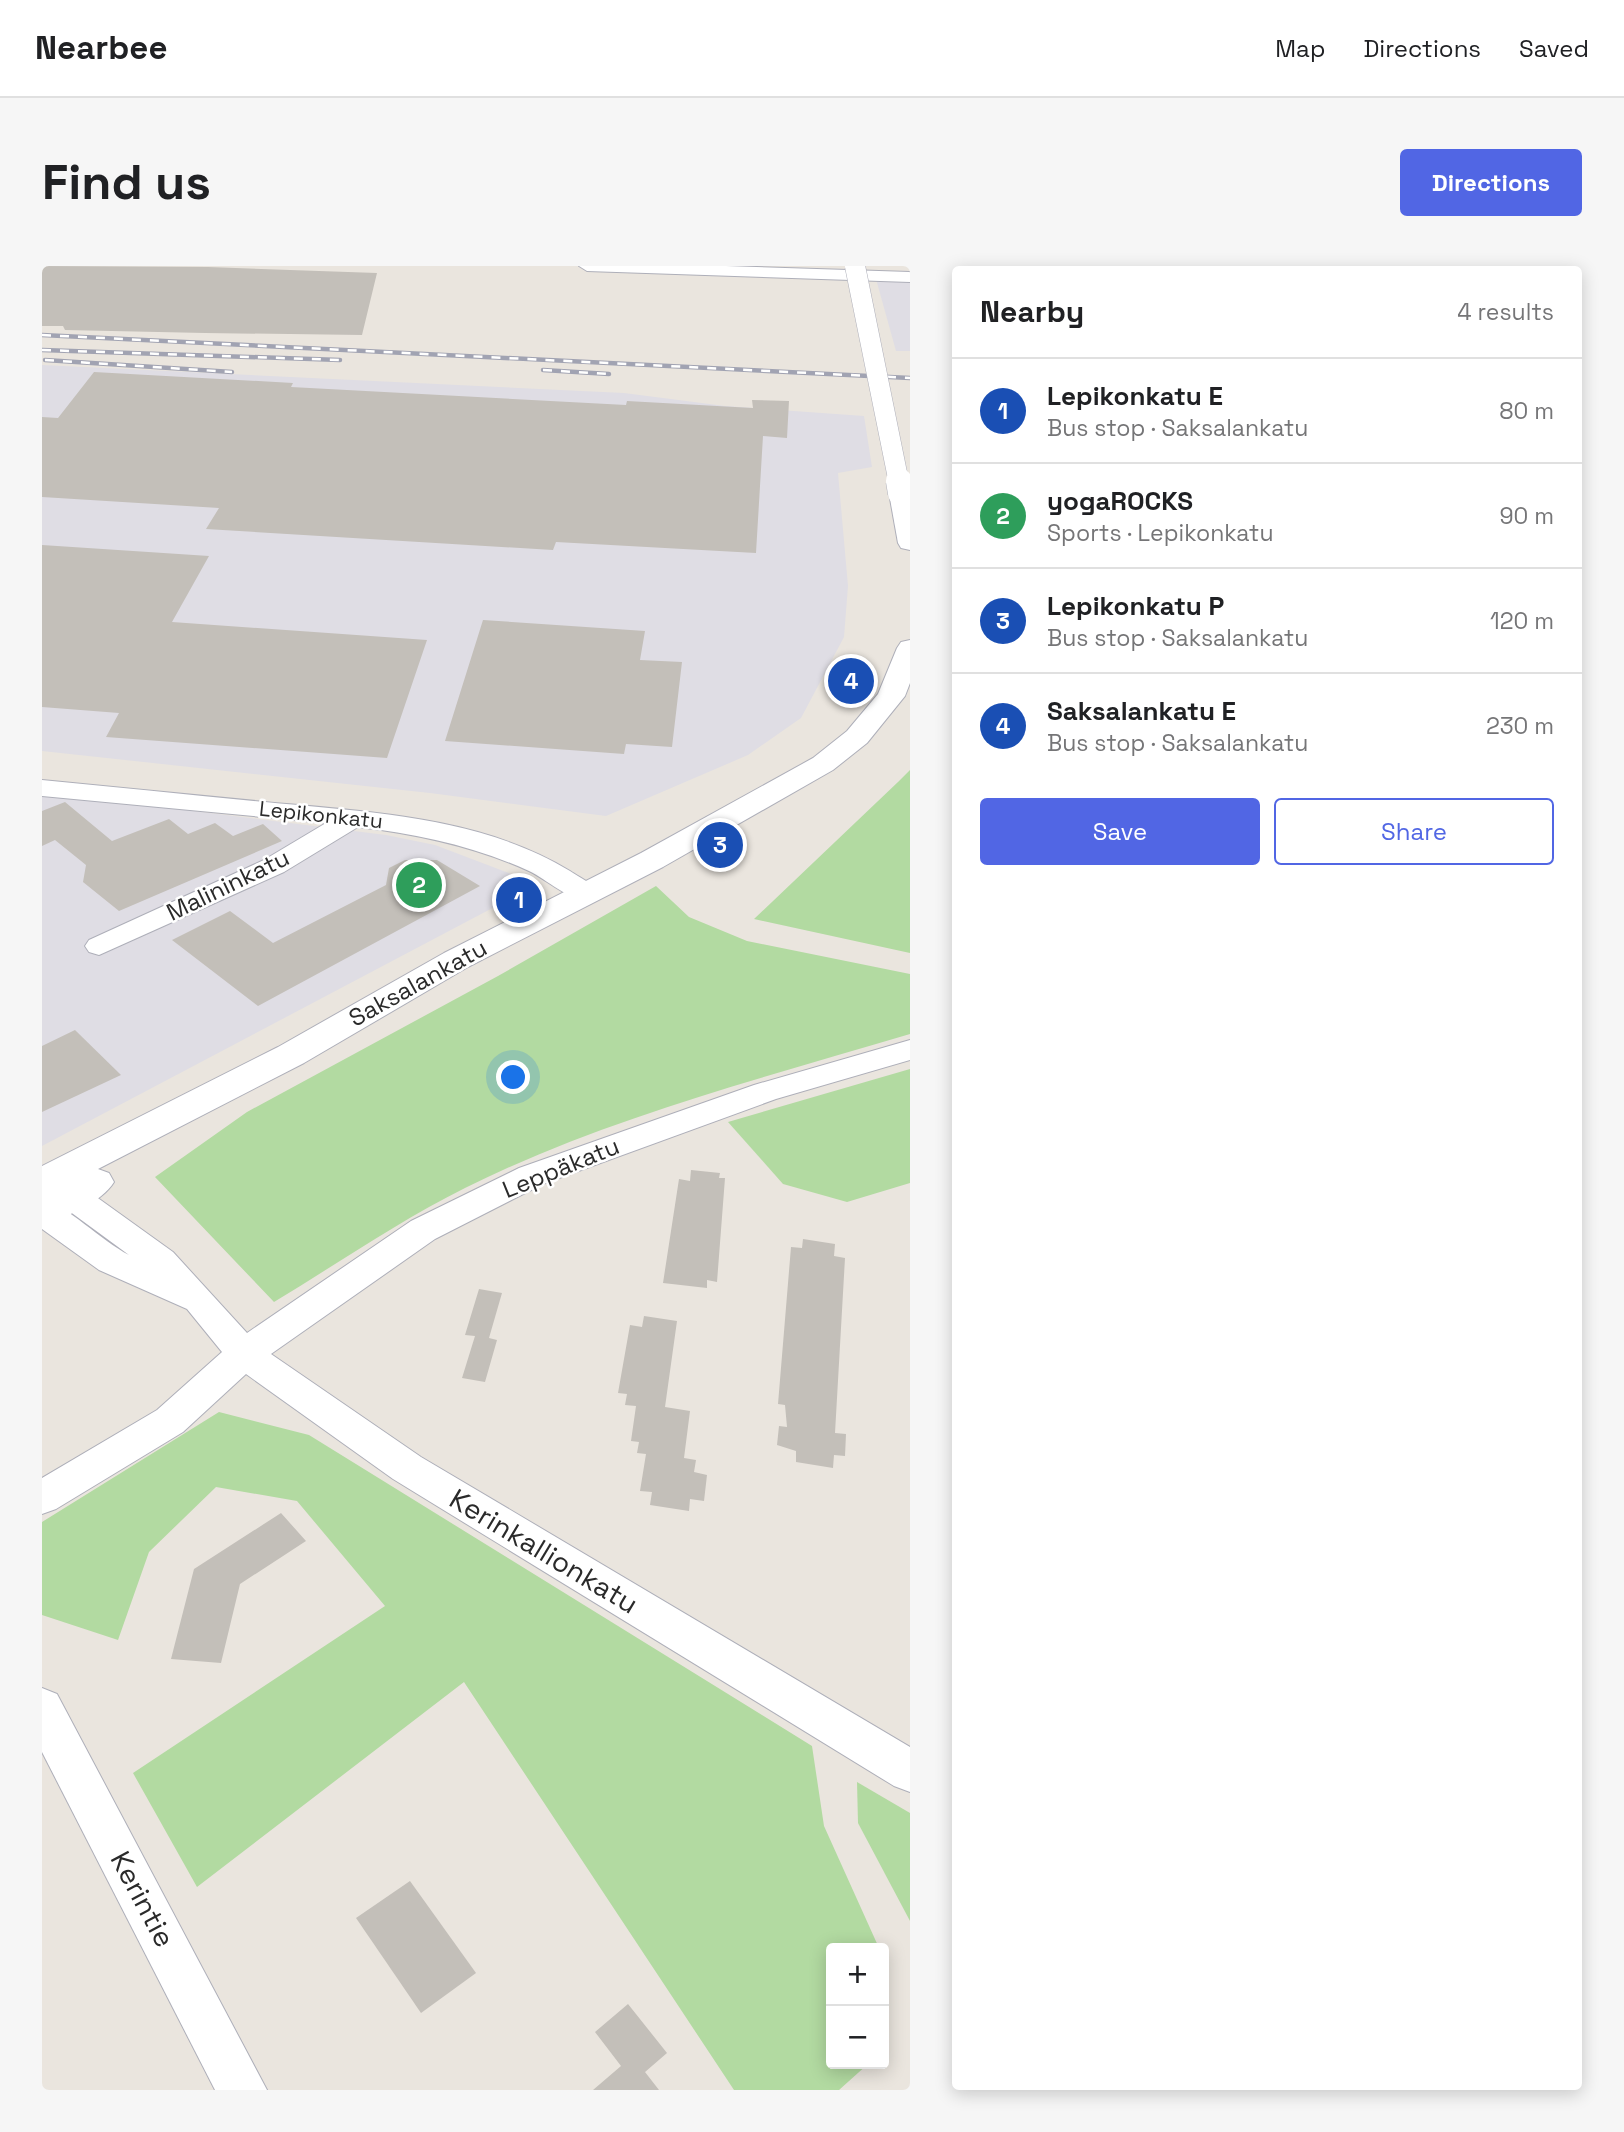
<!DOCTYPE html>
<meta charset="utf-8">
<style>
body{margin:0;font-family:"Space Grotesk",sans-serif;background:#f6f6f6;color:#202124}
.controls{position:absolute;right:21px;bottom:21px;display:grid;overflow:hidden;border-radius:7px;box-shadow:0 4px 18px #0003}
.controls button{width:63px;height:63px;display:grid;place-items:center;padding:0;border:0;border-bottom:2px solid #e0e0e0;background:#fff;color:#202124;font:35px sans-serif}
.you{position:absolute;left:472px;top:812px;width:24px;height:24px;margin:-18px;border:5px solid #fff;border-radius:50%;background:#1a73e8;box-shadow:0 0 0 10px #1a73e833}
.badge{display:grid;place-items:center;width:46px;height:46px;border-radius:50%;background:#5166e4;color:#fff;font-size:23px;font-weight:700}
.pin{position:absolute;translate:-50% -50%;border:4px solid #fff;box-shadow:0 2px 7px #0006}
.list{margin:0;padding:0;list-style:none}
h2{display:flex;justify-content:space-between;align-items:center;height:91px;margin:0;padding:0 28px;font-size:30px}
h2 small{font-size:23px;font-weight:400;color:#757577}
.list li{display:grid;grid-template-columns:46px 1fr auto;gap:21px;align-items:center;box-sizing:border-box;height:105px;padding:0 28px;border-top:2px solid #e0e0e0}
.list b{display:block;font-size:26px;white-space:nowrap}
.list p{margin:0;font-size:23px;white-space:nowrap;color:#757577}
.list em{font-size:23px;font-style:normal;color:#757577}
.actions{display:flex;gap:14px;padding:21px 28px}
.actions a{flex:1;padding:16px 0;border:2px solid #5166e4;border-radius:7px;text-align:center;font-size:24px;color:#5166e4}
.actions .main{background:#5166e4;color:#fff}
.map{position:relative;flex:none;width:868px;height:1824px;overflow:hidden;border-radius:7px}
header{display:flex;align-items:center;gap:42px;box-sizing:border-box;height:98px;padding:0 35px;background:#fff;border-bottom:2px solid #e0e0e0}
header strong{font-size:33px}
nav{display:flex;gap:38px;margin-inline-start:auto;font-size:24px}
.intro{display:flex;align-items:center;justify-content:space-between;box-sizing:border-box;height:168px;padding:0 42px}
h1{margin:0;font-size:49px}
.button{padding:18px 32px;border-radius:7px;background:#5166e4;color:#fff;font-size:24px;font-weight:700}
main{display:flex;gap:42px;padding:0 42px}
aside{flex:1;background:#fff;border-radius:7px;box-shadow:0 4px 18px #0003}
.map>svg:first-child{display:block}
.industrial{fill:#dfdde4}
.green{fill:#b2daa1}
.building{fill:#c3bfb9}
.lines{fill:none;stroke-linecap:round;stroke-linejoin:round}
.minor-casing{stroke:#aeafb9;stroke-width:2}
.secondary-casing{stroke:#aeafb9;stroke-width:2}
.minor{fill:#fff;fill-rule:evenodd}
.secondary{fill:#fff;fill-rule:evenodd}
.rail-casing{stroke:#a1a3b2;stroke-width:4.5}
.rail{stroke:#fff;stroke-width:2.5;stroke-dasharray:9;stroke-linecap:butt}
.secondary-bridge-far1-casing{stroke:#aeafb9;stroke-width:21;stroke-linecap:butt}
.secondary-bridge-casing{stroke:#aeafb9;stroke-width:27;stroke-linecap:butt}
.secondary-bridge-far1{stroke:#fff;stroke-width:20}
.secondary-bridge{stroke:#fff;stroke-width:26}
.labels{text-anchor:middle;stroke-width:5;stroke-linejoin:round;paint-order:stroke}
.far-street-label{font-size:21px;fill:#2a2a2a;stroke:#fff}
.street-label{font-size:24px;fill:#2a2a2a;stroke:#fff}
.near-street-label{font-size:28px;fill:#2a2a2a;stroke:#fff}
</style>
<header>
<strong>Nearbee</strong>
<nav><a>Map</a><a>Directions</a><a>Saved</a></nav>
</header>
<div class="intro"><h1>Find us</h1><a class="button">Directions</a></div>
<main>
<div class="map">
<svg width="868" height="1824" viewBox="0 0 868 1824">
<rect width="100%" height="100%" fill="#eae5de"/>
<g class="industrial">
<polygon points="868,8 868,85 854,85 834,13"/>
<polygon points="0,99 582,127 683,140 822,150 830,201 796,207 806,320 802,371 759,452 706,489 564,550 388,527 0,485"/>
<polygon points="0,526 344,569 393,579 496,618 0,880"/>
</g>
<g class="green">
<polygon points="868,504 868,687 712,653 856,516"/>
<path d="M 614,620 L 647,651 L 705,675 L 868,708 L 868,768 C 721,812 561,853 423,922 C 357,955 295,998 232,1036 L 113,911 L 205,846 L 456,710 Z"/>
<polygon points="868,803 868,917 805,936 741,918 686,856"/>
<polygon points="177,1146 267,1169 770,1480 782,1560 837,1682 789,1682 789,1798 826,1798 797,1824 692,1824 422,1416 155,1621 91,1507 343,1340 255,1235 174,1221 107,1286 76,1374 0,1349 0,1256"/>
<polygon points="815,1516 868,1547 868,1655 816,1557"/>
</g>
<g class="building">
<polygon points="0,0 166,1 335,7 320,69 163,67 23,64 21,60 0,60"/>
<polygon points="52,106 251,117 249,121 584,139 585,135 711,142 710,134 747,135 745,172 721,170 714,287 514,276 511,284 164,263 177,242 0,231 0,151 16,152"/>
<polygon points="0,279 167,290 130,356 385,374 345,492 64,471 77,447 0,441"/>
<polygon points="441,354 603,365 598,394 640,396 630,481 584,478 582,488 403,475"/>
<polygon points="23,536 70,575 127,553 146,568 173,557 191,570 221,558 240,575 77,645 41,616 44,599 13,574 0,580 0,545"/>
<polygon points="363,594 395,594 438,620 216,740 130,674 188,645 231,677 344,619 347,602"/>
<polygon points="33,764 79,809 0,846 0,780"/>
<polygon points="649,904 678,907 677,912 683,912 675,1016 665,1014 665,1022 621,1017 637,913 648,915"/>
<polygon points="761,973 793,978 792,990 803,992 793,1167 804,1168 803,1190 792,1189 791,1202 754,1196 754,1185 735,1179 737,1160 745,1161 743,1139 736,1138 749,981 760,982"/>
<polygon points="437,1023 460,1027 447,1072 455,1074 443,1116 420,1112 433,1070 423,1069"/>
<polygon points="602,1050 635,1055 623,1141 648,1145 642,1192 654,1194 652,1206 665,1209 662,1235 648,1233 647,1245 608,1239 610,1226 598,1225 604,1188 595,1187 597,1176 589,1175 594,1140 583,1139 585,1128 576,1127 588,1059 600,1061"/>
<polygon points="239,1247 264,1275 198,1318 179,1397 129,1393 152,1303"/>
<polygon points="368,1615 434,1707 379,1747 314,1652"/>
<polygon points="586,1738 625,1787 603,1806 617,1824 551,1824 579,1800 553,1766"/>
</g>
<g class="lines">
<g class="minor-casing">
<g id="minor">
<polygon points="537,0 684,0 868,6 868,16 545,5"/>
<path d="M 0,514 C 74,521 149,529 223,536 C 325,546 438,550 528,605 C 538,612 551,617 558,627 L 554,633 C 530,639 508,615 487,605 C 432,580 376,568 316,561 L 242,606 L 57,689 L 47,686 L 43,680 L 47,674 L 222,594 L 284,557 L 0,530 Z"/>
<path d="M 868,774 L 868,794 L 734,833 L 501,918 L 393,973 L 229,1088 L 379,1191 L 868,1481 L 868,1526 L 852,1520 L 351,1213 L 204,1108 L 141,1166 L 14,1243 L 0,1248 L 0,1212 L 115,1144 L 180,1086 L 145,1043 L 57,1004 L 0,963 L 0,932 C 24,939 60,975 87,989 L 8,931 L 0,931 L 0,907 L 28,912 L 131,986 L 205,1067 L 369,955 L 477,902 L 712,819 Z"/>
<polygon points="0,1422 15,1428 225,1824 173,1824 0,1486"/>
</g>
</g>
<g class="secondary-casing">
<g id="secondary">
<polygon points="859,220 868,223 868,284 859,282 856,277 847,227 851,222"/>
<path d="M 868,374 L 868,417 L 863,430 L 825,477 L 791,504 L 621,601 L 426,701 L 262,797 L 56,903 L 67,907 L 72,916 C 60,936 23,952 0,959 L 0,900 L 236,781 L 402,687 L 599,587 L 771,492 L 805,465 L 836,428 L 855,382 L 859,376 Z"/>
</g>
</g>
<use href="#minor" class="minor"/>
<use href="#secondary" class="secondary"/>
<g class="rail-casing">
<g id="rail">
<polyline points="0,69 868,112"/>
<polyline points="0,84 298,94"/>
<polyline points="3,94 190,106"/>
<polyline points="501,104 567,108"/>
</g>
</g>
<use href="#rail" class="rail"/>
<g class="secondary-bridge-far1-casing">
<polyline id="secondary-bridge-far1" points="813,0 857,217"/>
</g>
<g class="secondary-bridge-casing">
<polyline id="secondary-bridge" points="857,215 859,227"/>
</g>
<use href="#secondary-bridge-far1" class="secondary-bridge-far1"/>
<use href="#secondary-bridge" class="secondary-bridge"/>
</g>
<g class="labels">
<g class="far-street-label">
<text transform="translate(279 549) rotate(6)" y="7">Lepikonkatu</text>
</g>
<g class="street-label">
<text transform="translate(186 619) rotate(-26)" y="8">Malininkatu</text>
<text transform="translate(376 717) rotate(-29)" y="8">Saksalankatu</text>
<text transform="translate(519 902) rotate(-22)" y="8">Leppäkatu</text>
</g>
<g class="near-street-label">
<text transform="translate(502 1285) rotate(31)" y="10">Kerinkallionkatu</text>
<text transform="translate(101 1633) rotate(62)" y="10">Kerintie</text>
</g>
</g>
</svg>
<div class="controls">
<button>+</button>
<button>−</button>
</div>
<div class="you"></div>
<div class="pin badge" style="left:477px;top:634px;background:#1a4fb4">1</div>
<div class="pin badge" style="left:377px;top:619px;background:#2e9e5b">2</div>
<div class="pin badge" style="left:678px;top:579px;background:#1a4fb4">3</div>
<div class="pin badge" style="left:809px;top:415px;background:#1a4fb4">4</div>
</div>
<aside>
<h2>Nearby<small>4 results</small></h2>
<ul class="list">
<li><span class="badge" style="background:#1a4fb4">1</span><div><b>Lepikonkatu E</b><p>Bus stop · Saksalankatu</p></div><em>80 m</em></li>
<li><span class="badge" style="background:#2e9e5b">2</span><div><b>yogaROCKS</b><p>Sports · Lepikonkatu</p></div><em>90 m</em></li>
<li><span class="badge" style="background:#1a4fb4">3</span><div><b>Lepikonkatu P</b><p>Bus stop · Saksalankatu</p></div><em>120 m</em></li>
<li><span class="badge" style="background:#1a4fb4">4</span><div><b>Saksalankatu E</b><p>Bus stop · Saksalankatu</p></div><em>230 m</em></li>
</ul>
<div class="actions"><a class="main">Save</a><a>Share</a></div>
</aside>
</main>
